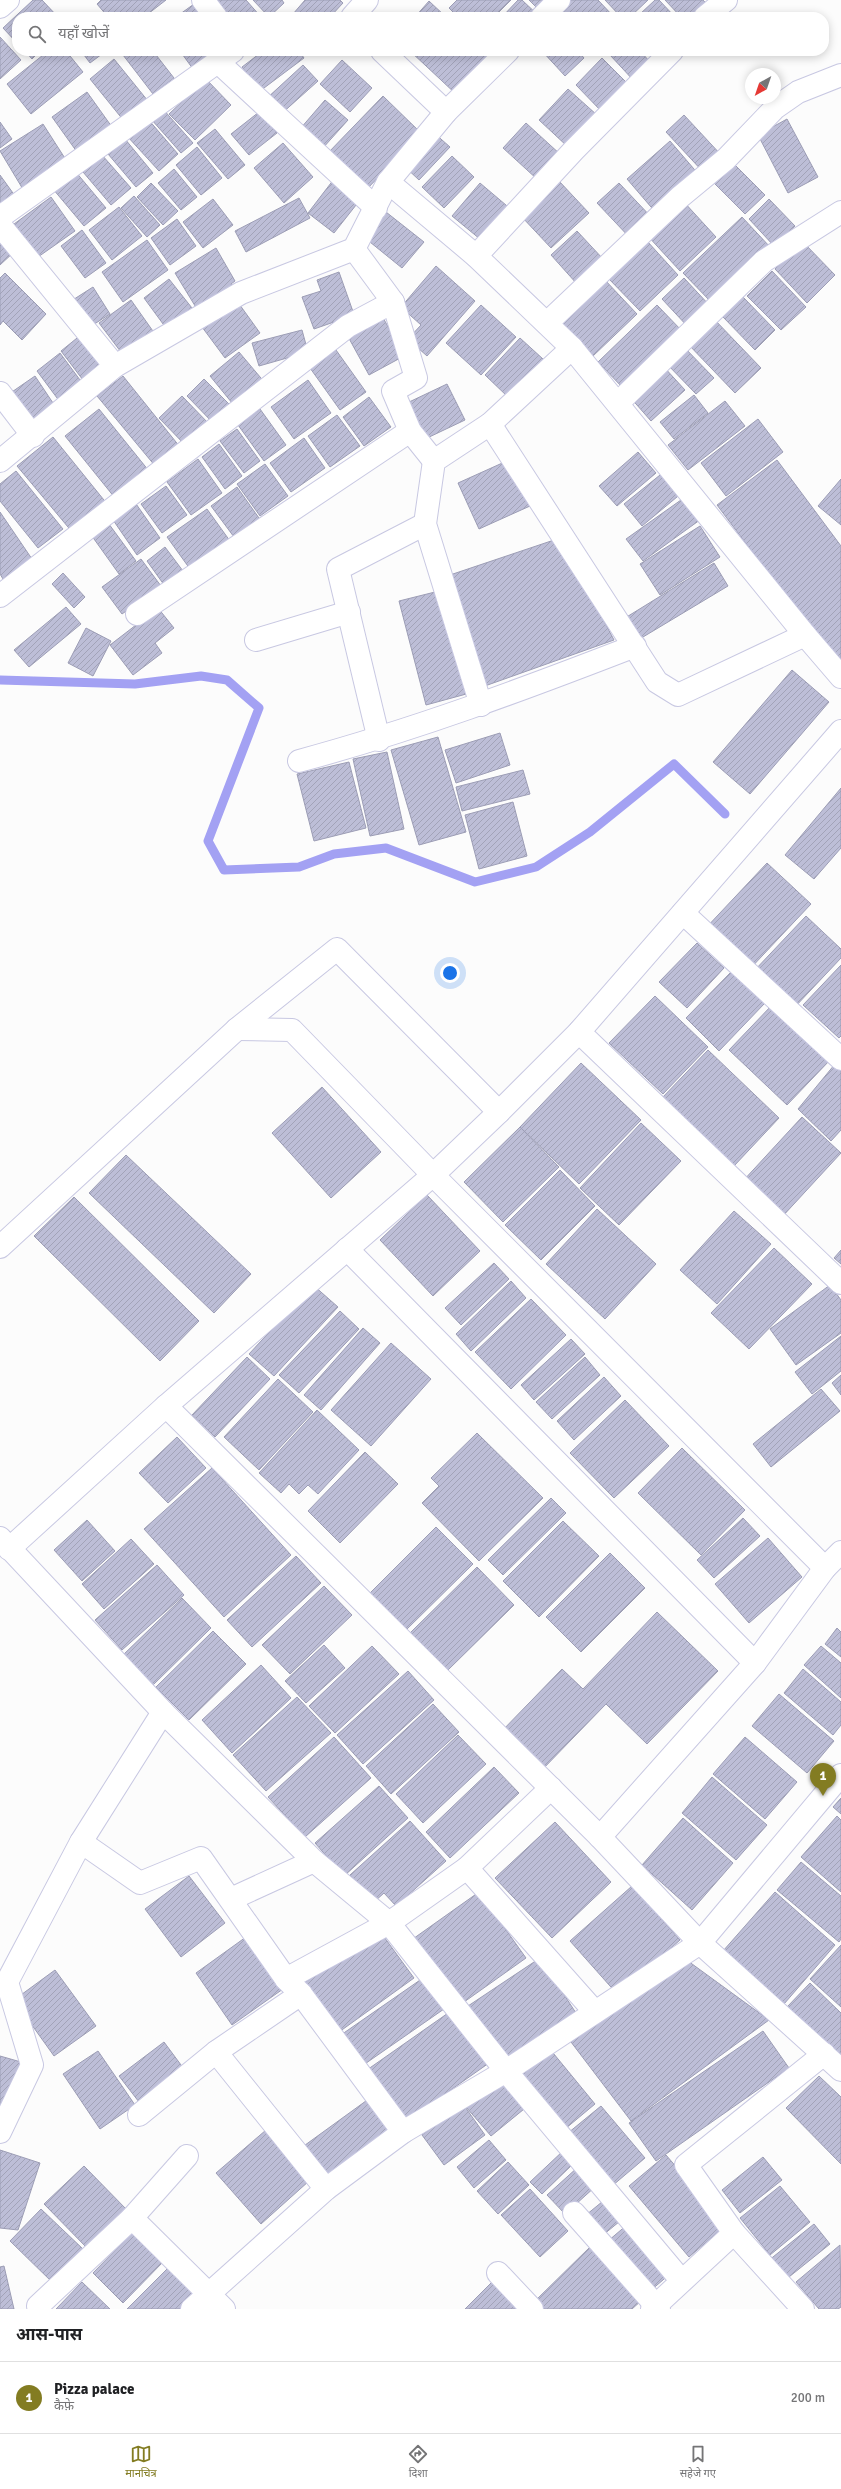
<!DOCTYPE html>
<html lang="hi">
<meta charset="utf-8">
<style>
body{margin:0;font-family:Signika,"Noto Sans Devanagari",sans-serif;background:#f2f2f2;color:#202124}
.compass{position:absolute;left:745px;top:68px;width:36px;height:36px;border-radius:50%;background:#fff;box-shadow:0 2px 10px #0003;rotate:220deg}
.you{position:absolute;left:450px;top:973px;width:14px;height:14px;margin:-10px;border:3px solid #fff;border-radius:50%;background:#1a73e8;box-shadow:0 0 0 6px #1a73e833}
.badge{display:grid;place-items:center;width:26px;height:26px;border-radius:50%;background:#837c22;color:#fff;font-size:13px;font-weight:700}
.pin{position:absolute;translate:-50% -33px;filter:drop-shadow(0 1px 2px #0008)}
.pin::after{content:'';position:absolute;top:21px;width:14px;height:12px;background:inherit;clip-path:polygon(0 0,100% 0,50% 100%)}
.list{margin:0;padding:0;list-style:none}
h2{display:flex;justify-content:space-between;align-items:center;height:52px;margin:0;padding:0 16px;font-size:17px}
h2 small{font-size:13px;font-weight:400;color:#757577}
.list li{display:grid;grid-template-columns:26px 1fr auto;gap:12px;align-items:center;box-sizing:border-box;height:72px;padding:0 16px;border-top:1px solid #e0e0e0}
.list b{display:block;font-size:15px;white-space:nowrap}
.list p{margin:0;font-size:13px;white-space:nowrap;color:#757577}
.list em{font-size:13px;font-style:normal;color:#757577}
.icon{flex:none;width:22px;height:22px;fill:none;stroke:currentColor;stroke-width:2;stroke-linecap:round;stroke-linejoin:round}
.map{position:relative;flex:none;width:841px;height:2309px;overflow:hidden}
.search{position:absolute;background:#fff;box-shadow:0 2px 10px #0003;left:12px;right:12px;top:12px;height:44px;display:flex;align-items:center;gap:10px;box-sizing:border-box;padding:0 14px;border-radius:16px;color:#757577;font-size:15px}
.sheet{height:124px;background:#fff}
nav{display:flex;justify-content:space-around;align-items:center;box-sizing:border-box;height:56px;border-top:1px solid #e0e0e0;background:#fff;font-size:11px;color:#757577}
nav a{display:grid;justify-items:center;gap:2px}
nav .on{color:#837c22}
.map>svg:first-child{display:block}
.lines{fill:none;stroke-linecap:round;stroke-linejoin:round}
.stream{stroke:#a3a1f3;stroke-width:9}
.building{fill:url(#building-hatch);stroke:#9c9db5}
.minor-casing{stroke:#c8c8e2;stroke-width:24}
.minor{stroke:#fff;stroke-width:22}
</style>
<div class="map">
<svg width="841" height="2309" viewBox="0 0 841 2309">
<defs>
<pattern id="building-hatch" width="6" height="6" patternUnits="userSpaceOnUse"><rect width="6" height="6" fill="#bdbed7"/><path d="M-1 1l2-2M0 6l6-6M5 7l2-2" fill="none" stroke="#a2a3b8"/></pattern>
</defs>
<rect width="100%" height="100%" fill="#fcfcfc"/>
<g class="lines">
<polyline class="stream" points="0,680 135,684 201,676 227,680 259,708 208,841 224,870 299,867 334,854 386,848 475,882 536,867 590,832 674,764 725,814"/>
</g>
<g class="building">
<polygon points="33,0 42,0 58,17 17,17 17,43 3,28"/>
<polygon points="101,0 166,0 144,17 108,17 97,4"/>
<polygon points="208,0 246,0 261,17 224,17"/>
<polygon points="253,0 282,0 284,3 269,17"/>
<polygon points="305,0 340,0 343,3 330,17 297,17 293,14"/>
<polygon points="457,0 511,0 494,17 458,17 449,8"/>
<polygon points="518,0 522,0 540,17 502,17"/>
<polygon points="529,0 545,0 537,8"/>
<polygon points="563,0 598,0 614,17 553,17"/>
<polygon points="605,0 648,0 630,17 621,17"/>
<polygon points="655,0 659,0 675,17 640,17 639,15"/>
<polygon points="665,0 703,0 711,9 702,17 681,17"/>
<polygon points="429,1 446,17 415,17"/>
<polygon points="194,4 204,17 176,17"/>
<polygon points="0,37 21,60 0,79"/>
<polygon points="25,51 40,51 32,59"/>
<polygon points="48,51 66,51 83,72 31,114 7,84"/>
<polygon points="81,51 106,51 90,63"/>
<polygon points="128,51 153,51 174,78 153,94 123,55"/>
<polygon points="180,51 218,51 193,69"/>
<polygon points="263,51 299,51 304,58 260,91 242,67"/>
<polygon points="410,51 482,51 491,59 457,95"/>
<polygon points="542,51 578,51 584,58 565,76"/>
<polygon points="614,51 640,51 652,64 634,81 610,55"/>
<polygon points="602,58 630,86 603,113 576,85"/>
<polygon points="114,59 148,101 124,121 90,79"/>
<polygon points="342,60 372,88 350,112 320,84"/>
<polygon points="303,65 318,81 280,115 266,99"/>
<polygon points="206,79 231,105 195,140 169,114"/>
<polygon points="568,89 597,115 568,147 539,120"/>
<polygon points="87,92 112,127 77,152 52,117"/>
<polygon points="383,96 421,133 365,191 327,154"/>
<polygon points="325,100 348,120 322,149 300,129"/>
<polygon points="162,108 193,143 181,153 151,119"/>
<polygon points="259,112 277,133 249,155 231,134"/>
<polygon points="684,115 723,157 705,174 666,132"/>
<polygon points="147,118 178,154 159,171 127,136"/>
<polygon points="787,119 818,177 788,193 758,135"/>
<polygon points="0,122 12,139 0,148"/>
<polygon points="526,123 561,155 538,180 503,148"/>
<polygon points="43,124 68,163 24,191 0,151"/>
<polygon points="215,129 245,165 228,179 197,143"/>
<polygon points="433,132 450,147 419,180 403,165"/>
<polygon points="125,139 153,173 136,187 108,154"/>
<polygon points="670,141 700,176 657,214 627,179"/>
<polygon points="283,143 313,177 284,203 254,168"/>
<polygon points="197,147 222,178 201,195 176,165"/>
<polygon points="102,155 131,188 111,205 83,172"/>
<polygon points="452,156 474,177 444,208 422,187"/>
<polygon points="732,162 765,195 745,214 712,181"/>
<polygon points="174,169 197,197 181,210 158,183"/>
<polygon points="75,171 106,208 84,226 53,189"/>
<polygon points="0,175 18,200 0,214"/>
<polygon points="334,179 360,200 334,233 308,213"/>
<polygon points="559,181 589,213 551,248 521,216"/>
<polygon points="151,183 178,211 163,225 137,197"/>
<polygon points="480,183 513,211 486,244 452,216"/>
<polygon points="619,183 654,220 632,240 597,203"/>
<polygon points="134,196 160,225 147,237 121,208"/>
<polygon points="51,197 75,231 38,257 14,224"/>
<polygon points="299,198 310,218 246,252 235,231"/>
<polygon points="213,199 233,225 203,248 183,222"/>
<polygon points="769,199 795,226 774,246 749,219"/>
<polygon points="683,201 716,237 680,271 646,234"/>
<polygon points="119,207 142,236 112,260 89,230"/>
<polygon points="386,212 424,242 402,268 365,238"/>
<polygon points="742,217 771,248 712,303 683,273"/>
<polygon points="177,219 196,246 170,265 151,238"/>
<polygon points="82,230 106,263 85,278 61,246"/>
<polygon points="577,231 604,260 577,284 551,255"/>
<polygon points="0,236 15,251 0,265"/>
<polygon points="147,240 168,270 123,302 102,272"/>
<polygon points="647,241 678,275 640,311 608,278"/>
<polygon points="803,242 835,275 807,303 775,269"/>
<polygon points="216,248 235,281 231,284 236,292 200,314 175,273"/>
<polygon points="436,266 475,301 427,356 408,339 421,325 401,307"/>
<polygon points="772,271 806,307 781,330 747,296"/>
<polygon points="339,272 356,320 336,327 334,322 314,329 302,297 321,291 317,280"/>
<polygon points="5,273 46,314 22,340 3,321 0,325 0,278"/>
<polygon points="684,278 711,307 689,328 662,299"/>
<polygon points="169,279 192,308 166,328 144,298"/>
<polygon points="604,279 637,314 593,356 560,320"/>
<polygon points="93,287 110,314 85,330 68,303"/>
<polygon points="743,297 775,330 755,350 723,317"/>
<polygon points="131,300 155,334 124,356 99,323"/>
<polygon points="237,301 260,333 225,358 202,327"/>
<polygon points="481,305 516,337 481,375 446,343"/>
<polygon points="657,305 683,332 624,389 598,362"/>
<polygon points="381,314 404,356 369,375 346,333"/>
<polygon points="713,318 761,368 735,393 687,343"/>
<polygon points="302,330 308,352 259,366 252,343"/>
<polygon points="82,334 108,368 86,384 61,351"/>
<polygon points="520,338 543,359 508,397 485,375"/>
<polygon points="681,344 714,378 696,394 664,361"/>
<polygon points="336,350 366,392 340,410 310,368"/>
<polygon points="239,352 266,384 237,409 210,376"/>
<polygon points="60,353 83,384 60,402 37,371"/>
<polygon points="663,366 685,390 651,421 629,396"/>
<polygon points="35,376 55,406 27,426 6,396"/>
<polygon points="123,376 180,447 156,467 97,396"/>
<polygon points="204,379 234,409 216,426 187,396"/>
<polygon points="308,380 331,413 294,439 271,407"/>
<polygon points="447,384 465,420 425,439 407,403"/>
<polygon points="694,395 708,413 674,439 660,422"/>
<polygon points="182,396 211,426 188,448 159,418"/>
<polygon points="369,397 391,427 364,446 343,417"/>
<polygon points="725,401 745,426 688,470 668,445"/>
<polygon points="99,409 149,471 115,498 65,436"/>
<polygon points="260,409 286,445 264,461 238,425"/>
<polygon points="337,415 360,446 330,467 308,436"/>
<polygon points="758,419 783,452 726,496 701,463"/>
<polygon points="237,429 260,461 244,473 220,441"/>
<polygon points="53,437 108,505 73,533 17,466"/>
<polygon points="304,438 325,468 291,492 270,463"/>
<polygon points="219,444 242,476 225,489 202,457"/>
<polygon points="638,452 656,473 617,506 599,486"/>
<polygon points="198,459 222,493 191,515 167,482"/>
<polygon points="509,460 530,506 479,529 458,483"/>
<polygon points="777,460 841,546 841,670 717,505"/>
<polygon points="265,464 288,496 260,516 237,484"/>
<polygon points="16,471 63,529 38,548 0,501 0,484"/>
<polygon points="665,471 683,492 642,526 624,504"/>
<polygon points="841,479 841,525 818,506"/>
<polygon points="166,486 187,515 162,533 141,504"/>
<polygon points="237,487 259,518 234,537 211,506"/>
<polygon points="688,495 704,517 643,561 626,539"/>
<polygon points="134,501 160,538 137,555 111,517"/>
<polygon points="207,509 230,541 190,569 167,537"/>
<polygon points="0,512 32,559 3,579 0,574"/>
<polygon points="106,520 136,561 119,574 89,532"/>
<polygon points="700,526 720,557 660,595 640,564"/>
<polygon points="560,538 614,640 482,687 444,577"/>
<polygon points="165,547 186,575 167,589 147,561"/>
<polygon points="141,559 161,586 122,614 102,587"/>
<polygon points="714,563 728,586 638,640 625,618"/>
<polygon points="63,573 85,597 74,608 52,584"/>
<polygon points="443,590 470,693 426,705 399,601"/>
<polygon points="66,607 81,624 29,667 14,650"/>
<polygon points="158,608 174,628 155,643 162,653 133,675 110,645"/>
<polygon points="86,628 111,641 93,676 68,663"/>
<polygon points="792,670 829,702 750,794 713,762"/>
<polygon points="500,733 510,765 456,783 445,750"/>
<polygon points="438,737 466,832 419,845 391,750"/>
<polygon points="387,752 404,829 370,836 353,759"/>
<polygon points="349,762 366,828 314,841 297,774"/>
<polygon points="523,770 530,794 462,811 456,787"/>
<polygon points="841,788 841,848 814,879 785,855"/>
<polygon points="513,802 527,856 479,869 465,815"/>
<polygon points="767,863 811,904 747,972 703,931"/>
<polygon points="806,916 841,949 841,958 793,1009 753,972"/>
<polygon points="697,943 724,968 687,1008 659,982"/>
<polygon points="841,965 841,1036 839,1038 803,1005"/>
<polygon points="732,971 765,1003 719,1051 686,1018"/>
<polygon points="655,996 708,1047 663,1094 609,1043"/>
<polygon points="773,1004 831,1059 787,1105 729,1050"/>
<polygon points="708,1050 779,1118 734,1166 661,1099"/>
<polygon points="581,1063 641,1120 579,1184 520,1127"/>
<polygon points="835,1064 841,1069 841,1130 831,1141 798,1109"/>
<polygon points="322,1087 381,1152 331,1198 272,1133"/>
<polygon points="802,1117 841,1153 781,1218 742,1182"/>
<polygon points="641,1123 681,1161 619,1225 580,1188"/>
<polygon points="520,1127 559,1167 503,1222 464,1182"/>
<polygon points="126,1155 251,1274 214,1313 89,1193"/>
<polygon points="560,1170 595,1206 541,1260 505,1225"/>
<polygon points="427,1195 480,1251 433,1296 380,1240"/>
<polygon points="74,1197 199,1321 160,1361 34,1236"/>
<polygon points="597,1209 656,1264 605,1319 546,1264"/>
<polygon points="734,1211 771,1244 717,1304 680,1270"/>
<polygon points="774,1248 812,1284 749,1349 711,1313"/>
<polygon points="841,1250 841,1264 834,1258"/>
<polygon points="494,1263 509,1279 461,1325 445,1308"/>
<polygon points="511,1281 526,1298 471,1351 456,1334"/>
<polygon points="313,1285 338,1307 274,1376 249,1354"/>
<polygon points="830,1285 841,1300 841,1333 796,1365 770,1329"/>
<polygon points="531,1299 566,1335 511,1389 475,1352"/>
<polygon points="340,1311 359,1329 299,1393 279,1375"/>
<polygon points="363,1328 380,1343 321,1410 304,1395"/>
<polygon points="841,1336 841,1371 812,1394 795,1372"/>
<polygon points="571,1339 585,1354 534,1400 521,1385"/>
<polygon points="391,1343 431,1379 371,1446 331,1410"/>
<polygon points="247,1357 270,1379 215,1437 192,1415"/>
<polygon points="585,1357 600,1375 552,1419 536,1402"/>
<polygon points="841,1375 841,1395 832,1383"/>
<polygon points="604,1377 621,1396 574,1440 557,1421"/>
<polygon points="278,1379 313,1412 259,1470 224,1437"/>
<polygon points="821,1389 840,1411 771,1467 753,1444"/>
<polygon points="625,1400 669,1446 614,1498 570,1453"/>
<polygon points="317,1410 359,1450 318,1494 308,1485 299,1494 289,1484 281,1493 259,1473"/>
<polygon points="477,1433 543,1498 479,1561 422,1503 439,1486 431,1478"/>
<polygon points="177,1437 206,1468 168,1503 139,1473"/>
<polygon points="682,1448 745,1510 701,1555 638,1493"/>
<polygon points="365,1452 398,1484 340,1543 308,1511"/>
<polygon points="212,1468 291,1555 224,1617 144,1529"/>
<polygon points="551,1498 566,1513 503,1575 488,1560"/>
<polygon points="743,1518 760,1536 714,1578 697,1560"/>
<polygon points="87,1520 115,1551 82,1581 54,1550"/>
<polygon points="563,1521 599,1556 539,1617 503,1581"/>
<polygon points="436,1527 473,1564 404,1632 368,1595"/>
<polygon points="768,1538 802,1577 749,1623 715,1584"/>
<polygon points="131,1539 154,1564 104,1609 82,1584"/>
<polygon points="610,1553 645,1588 581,1652 546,1617"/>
<polygon points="296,1556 321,1583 252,1647 227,1620"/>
<polygon points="157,1565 184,1595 122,1650 95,1620"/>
<polygon points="477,1567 514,1605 447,1671 410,1633"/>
<polygon points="324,1586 352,1615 290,1674 262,1645"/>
<polygon points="182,1598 211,1628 153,1685 123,1655"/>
<polygon points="657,1612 718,1671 647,1744 606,1704 539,1773 498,1735 562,1669 583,1689"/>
<polygon points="837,1628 841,1632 841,1657 825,1644"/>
<polygon points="213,1631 246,1664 189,1720 156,1687"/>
<polygon points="324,1645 345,1668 306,1703 285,1681"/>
<polygon points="372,1646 399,1674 335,1733 309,1706"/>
<polygon points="821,1646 841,1663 841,1698 804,1665"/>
<polygon points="261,1665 291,1698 232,1753 202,1720"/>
<polygon points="803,1669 841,1702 841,1725 833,1735 784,1693"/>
<polygon points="408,1671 434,1700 363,1764 337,1735"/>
<polygon points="779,1694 834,1741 807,1773 752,1726"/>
<polygon points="297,1697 331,1733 266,1791 233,1755"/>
<polygon points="433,1704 459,1732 391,1794 366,1766"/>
<polygon points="458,1735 486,1764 423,1823 396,1794"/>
<polygon points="334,1737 371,1778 305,1837 268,1797"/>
<polygon points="745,1737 797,1782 765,1819 713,1774"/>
<polygon points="494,1767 519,1793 450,1858 426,1832"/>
<polygon points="712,1777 767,1825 736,1860 682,1813"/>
<polygon points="379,1786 408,1818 344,1876 315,1843"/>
<polygon points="841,1798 841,1814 833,1807"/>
<polygon points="837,1816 841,1820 841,1892 801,1857"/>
<polygon points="683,1818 733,1863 692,1910 642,1865"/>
<polygon points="410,1821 446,1861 396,1906 384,1893 374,1902 350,1875"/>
<polygon points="555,1822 611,1882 552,1938 495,1878"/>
<polygon points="801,1862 841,1896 841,1939 839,1942 777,1890"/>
<polygon points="189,1876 225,1923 181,1957 145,1909"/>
<polygon points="632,1886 680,1940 618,1995 570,1941"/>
<polygon points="479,1892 526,1958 457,2007 410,1941"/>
<polygon points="775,1892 835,1945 784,2004 723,1951"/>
<polygon points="379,1930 414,1978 339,2032 304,1983"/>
<polygon points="246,1937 283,1989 232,2025 196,1973"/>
<polygon points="841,1945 841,2007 810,1979"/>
<polygon points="540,1958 576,2013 501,2062 465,2008"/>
<polygon points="688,1961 769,2020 631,2121 571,2042"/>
<polygon points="55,1970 96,2026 54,2056 14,2000"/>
<polygon points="423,1978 444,2009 359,2068 338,2037"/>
<polygon points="810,1983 841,2013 841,2058 787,2007"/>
<polygon points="451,2011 489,2063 401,2125 364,2072"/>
<polygon points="763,2031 789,2068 656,2161 629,2123"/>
<polygon points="164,2042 184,2069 139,2102 119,2076"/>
<polygon points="549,2048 595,2104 565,2129 519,2073"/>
<polygon points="98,2051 135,2105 100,2129 63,2074"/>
<polygon points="0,2056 21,2062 0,2107"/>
<polygon points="504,2075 529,2105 491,2136 466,2107"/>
<polygon points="819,2076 841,2097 841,2164 786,2108"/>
<polygon points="370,2098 392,2128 324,2178 301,2148"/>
<polygon points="463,2104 485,2135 444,2165 422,2135"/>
<polygon points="601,2106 645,2158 612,2186 568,2133"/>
<polygon points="266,2130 309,2181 261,2224 216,2173"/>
<polygon points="489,2140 506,2160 474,2188 457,2167"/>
<polygon points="0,2150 40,2163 18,2230 0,2228"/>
<polygon points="564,2150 575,2162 542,2194 530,2182"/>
<polygon points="666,2155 726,2225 689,2257 629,2186"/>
<polygon points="763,2157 782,2180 740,2213 722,2190"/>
<polygon points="508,2162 529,2185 498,2214 477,2191"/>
<polygon points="84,2166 128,2211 88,2249 44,2204"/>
<polygon points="578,2167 596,2186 565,2214 547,2195"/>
<polygon points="780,2186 810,2222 770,2255 740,2218"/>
<polygon points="530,2189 568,2231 540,2257 501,2215"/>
<polygon points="608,2197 625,2217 603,2235 586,2215"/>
<polygon points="41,2209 84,2250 53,2283 10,2241"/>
<polygon points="628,2224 670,2274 650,2291 608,2241"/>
<polygon points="814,2224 830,2244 784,2281 768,2261"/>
<polygon points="133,2232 163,2262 123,2303 93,2273"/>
<polygon points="840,2245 841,2307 838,2309 819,2309 796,2282"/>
<polygon points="590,2247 642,2300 632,2309 539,2309 533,2303"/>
<polygon points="4,2266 14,2309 0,2309 0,2267"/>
<polygon points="170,2266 199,2295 185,2309 127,2309"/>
<polygon points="494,2280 523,2309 465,2309"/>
<polygon points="82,2282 110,2309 56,2309"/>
</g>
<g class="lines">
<g class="minor-casing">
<g id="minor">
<polyline points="203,0 216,17"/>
<polyline points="0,7 8,0"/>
<polyline points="352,17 367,0"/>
<polyline points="542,17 559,0"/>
<polyline points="705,17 726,0"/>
<polyline points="382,51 446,112"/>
<polyline points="218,62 376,208"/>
<polyline points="388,182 476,256 572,348 805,635 841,677"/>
<polyline points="0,217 233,51"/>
<polyline points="0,225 115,366"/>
<polyline points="354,249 393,302 416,378 393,391 410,431 434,461"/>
<polyline points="476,256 574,150 672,51"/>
<polyline points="547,323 680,197 726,159 775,108 798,92 841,75"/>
<polyline points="0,393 33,436"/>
<polyline points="618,403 764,261 841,212"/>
<polyline points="490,424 657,682 678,695 805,635"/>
<polyline points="0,461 115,366 241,293 354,249 388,182 446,112 508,51"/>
<polyline points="0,596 348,326 393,302"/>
<polyline points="137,614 410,431"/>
<polyline points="256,640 349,612"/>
<polyline points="481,705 425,524 434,461 490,424 572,348"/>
<polyline points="379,740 338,569 425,524"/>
<path d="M 299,761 C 414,730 524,689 635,646"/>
<polyline points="683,913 841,1059"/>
<polyline points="237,1029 292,1030 433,1175 825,1568"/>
<polyline points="579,1032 841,1283"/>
<polyline points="0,1247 237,1029 337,949 499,1112"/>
<polyline points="347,1249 755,1663"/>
<polyline points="166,1406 600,1837 700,1943 841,2070"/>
<polyline points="0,1538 163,1712 314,1861 389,1923 506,2071 681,2280"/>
<polyline points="9,1549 166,1406 433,1175 499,1112 579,1032 841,731"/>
<polyline points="600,1837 755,1663 825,1568 841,1552"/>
<polyline points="81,1842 140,1883 201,1858 286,1979 301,1994 403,2132"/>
<polyline points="467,1868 595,2012"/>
<polyline points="231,1899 314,1861"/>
<polyline points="286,1979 389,1923 467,1868 551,1788"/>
<polyline points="216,2052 326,2189"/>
<polyline points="139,2115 216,2052 301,1994"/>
<polyline points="0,2132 32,2065 7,1982 81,1842 163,1712"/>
<polyline points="574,2213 659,2309"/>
<polyline points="132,2218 224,2309"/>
<polyline points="498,2273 532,2309"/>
<polyline points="38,2306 132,2218 187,2156"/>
<polyline points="192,2309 326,2189 403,2132 506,2071 700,1943 841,1775"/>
<polyline points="652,2309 734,2233"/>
<polyline points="803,2309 734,2233 686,2165 824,2054"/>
</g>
</g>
<use href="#minor" class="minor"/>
</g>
</svg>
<svg class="compass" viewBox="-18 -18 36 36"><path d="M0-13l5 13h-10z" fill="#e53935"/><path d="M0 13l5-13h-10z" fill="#757577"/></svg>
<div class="you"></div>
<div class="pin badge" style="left:823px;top:1796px">1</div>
<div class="search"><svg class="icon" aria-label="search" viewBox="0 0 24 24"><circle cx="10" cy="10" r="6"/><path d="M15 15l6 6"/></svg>यहाँ खोजें</div>
</div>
<section class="sheet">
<h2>आस-पास<small></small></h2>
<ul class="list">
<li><span class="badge">1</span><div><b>Pizza palace</b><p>कैफ़े</p></div><em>200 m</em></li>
</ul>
</section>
<nav>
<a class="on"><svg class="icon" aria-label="map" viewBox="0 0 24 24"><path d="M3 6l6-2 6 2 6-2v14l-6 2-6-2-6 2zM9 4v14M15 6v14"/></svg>मानचित्र</a>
<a><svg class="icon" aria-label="directions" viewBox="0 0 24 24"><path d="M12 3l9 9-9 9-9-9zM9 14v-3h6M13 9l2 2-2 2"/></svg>दिशा</a>
<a><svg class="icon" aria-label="saved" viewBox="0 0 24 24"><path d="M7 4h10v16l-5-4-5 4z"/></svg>सहेजे गए</a>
</nav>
